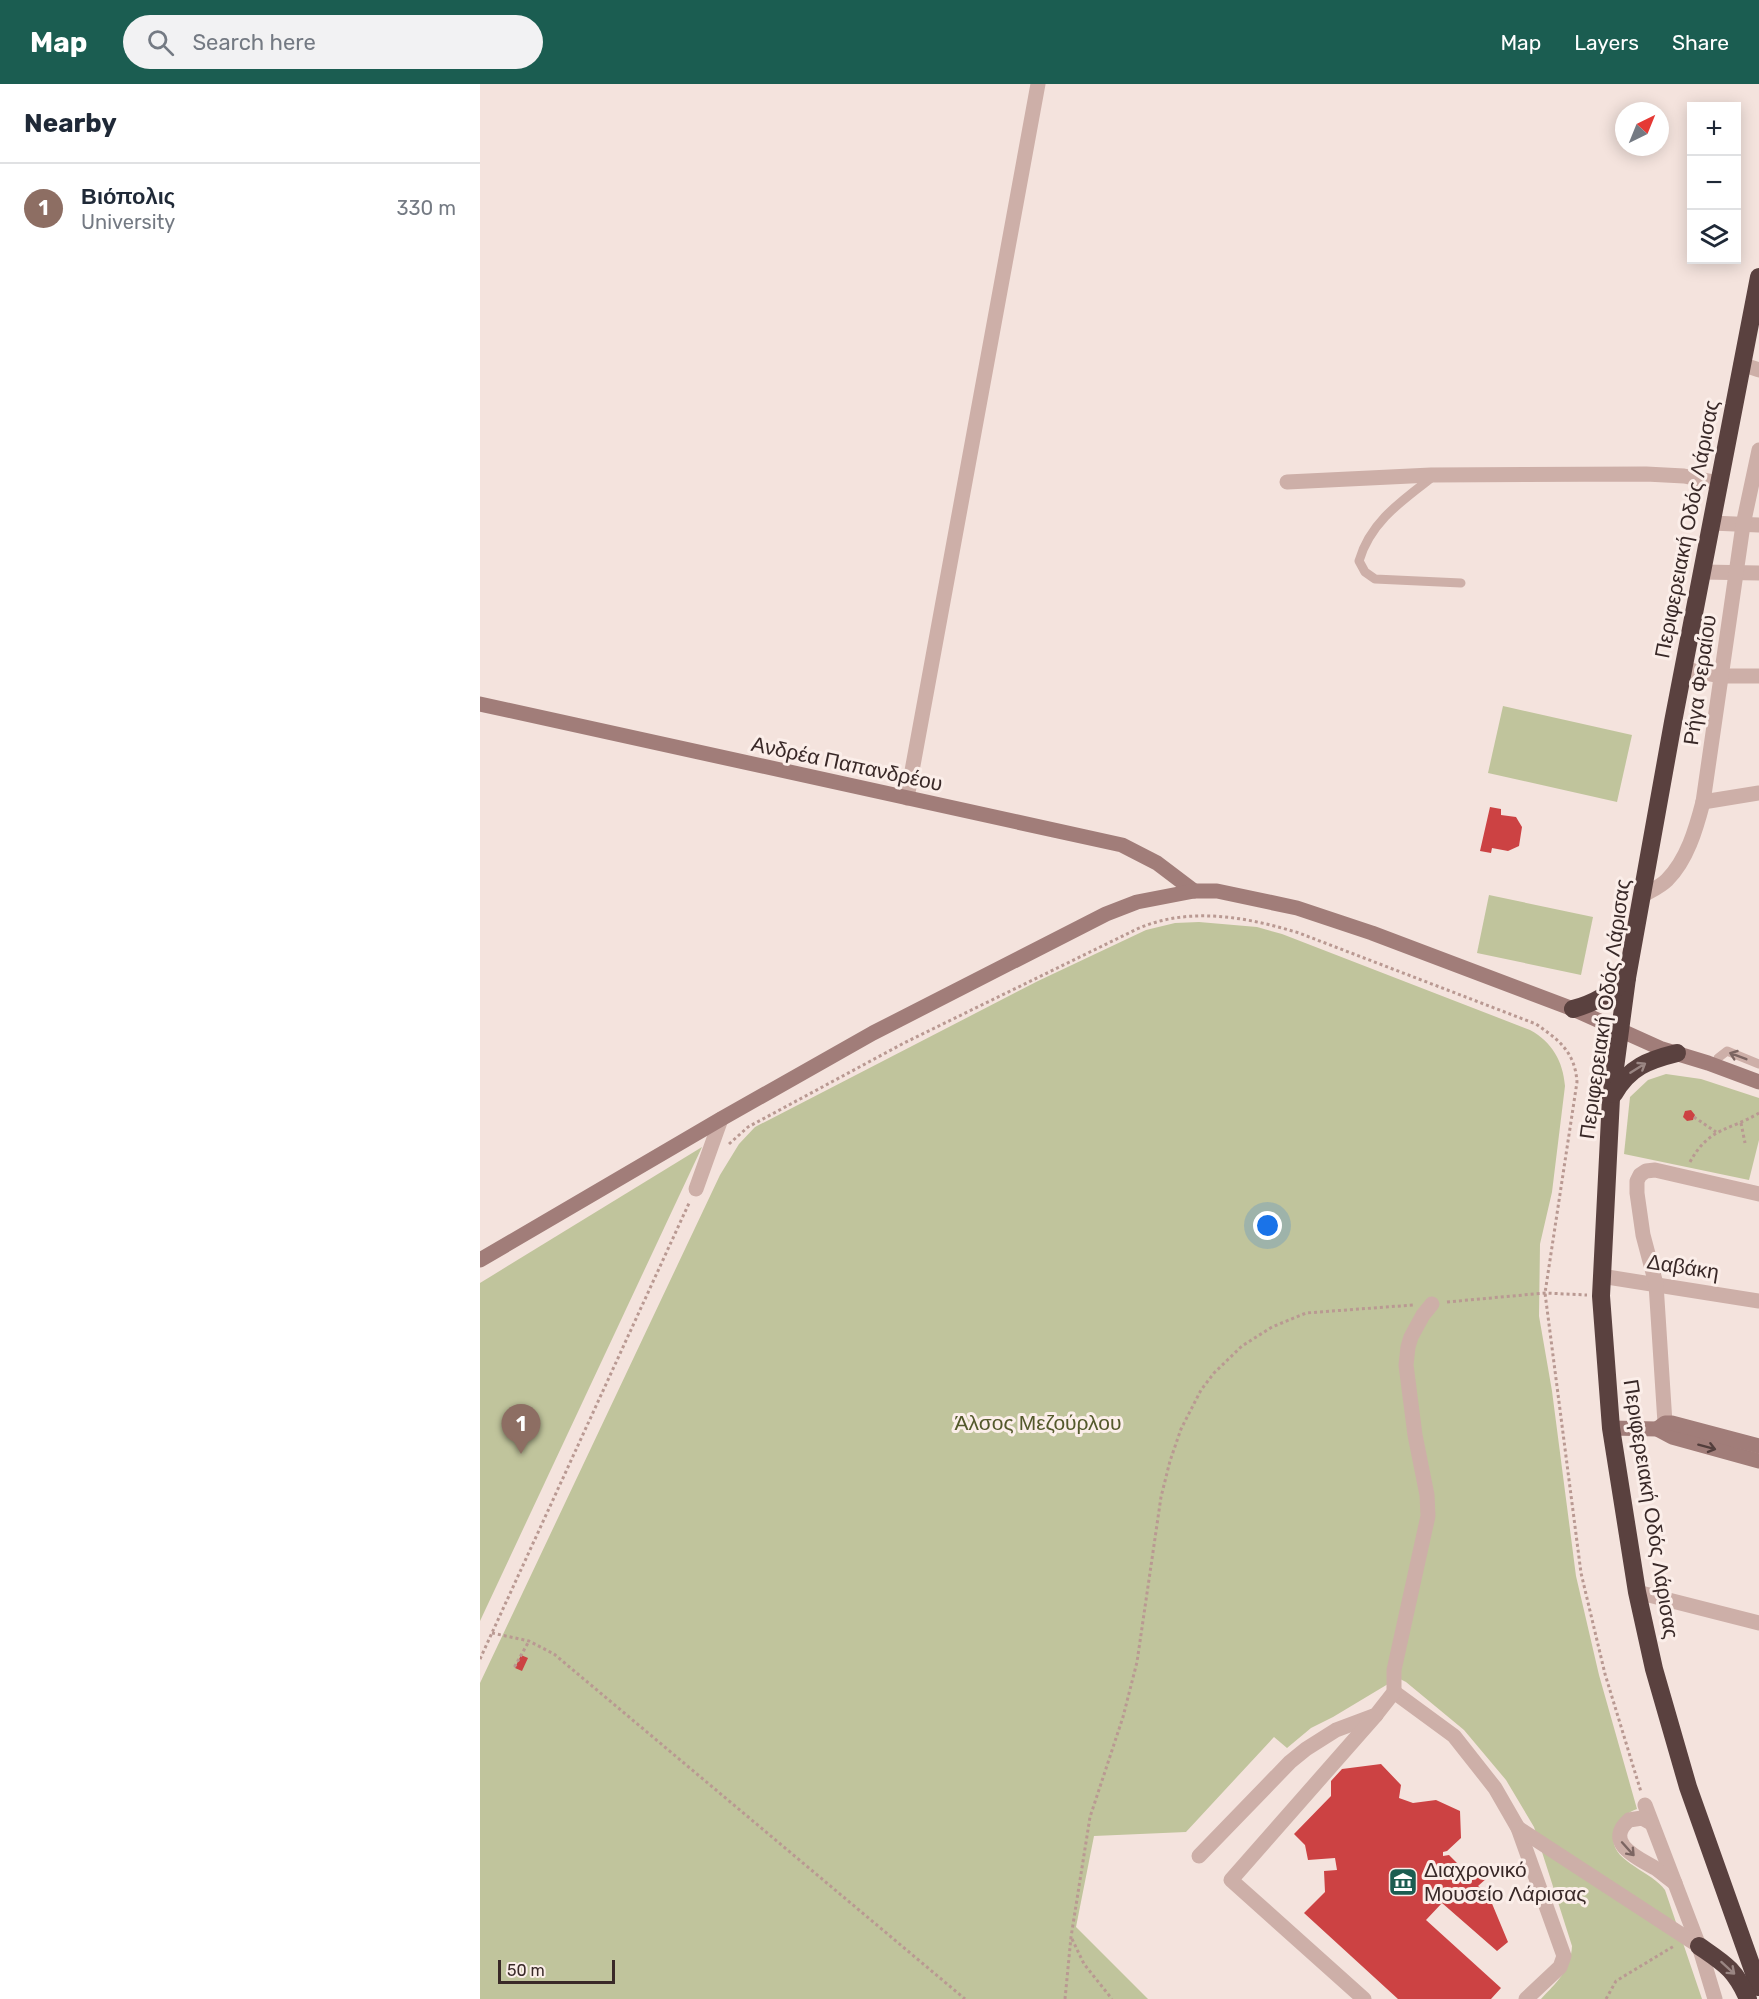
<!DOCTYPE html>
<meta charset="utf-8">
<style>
body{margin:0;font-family:Rubik,sans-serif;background:#f2f2f3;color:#1f2937}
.controls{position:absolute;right:18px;top:18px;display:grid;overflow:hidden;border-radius:0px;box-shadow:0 3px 15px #0003}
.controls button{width:54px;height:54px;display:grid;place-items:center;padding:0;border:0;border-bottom:2px solid #e0e1e3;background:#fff;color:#1f2937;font:30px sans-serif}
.compass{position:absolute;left:1135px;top:18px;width:54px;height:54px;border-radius:50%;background:#fff;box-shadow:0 3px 15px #0003;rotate:43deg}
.scale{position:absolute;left:18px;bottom:15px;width:117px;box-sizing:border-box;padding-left:6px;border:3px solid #392928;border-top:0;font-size:16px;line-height:21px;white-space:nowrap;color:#392928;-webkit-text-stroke:4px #fbeee9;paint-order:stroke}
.you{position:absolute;left:788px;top:1142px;width:21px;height:21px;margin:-15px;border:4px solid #fff;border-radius:50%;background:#1a73e8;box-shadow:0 0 0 9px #1a73e833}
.badge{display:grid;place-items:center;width:39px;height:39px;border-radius:50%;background:#1b5d51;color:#fff;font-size:20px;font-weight:700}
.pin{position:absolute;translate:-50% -50px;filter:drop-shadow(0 2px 3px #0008)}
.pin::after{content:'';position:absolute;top:32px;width:21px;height:18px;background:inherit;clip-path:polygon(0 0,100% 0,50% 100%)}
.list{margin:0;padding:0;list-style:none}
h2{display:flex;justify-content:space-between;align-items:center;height:78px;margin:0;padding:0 24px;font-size:26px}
h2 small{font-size:20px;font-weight:400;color:#747a83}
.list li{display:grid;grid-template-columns:39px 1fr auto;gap:18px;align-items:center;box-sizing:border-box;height:90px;padding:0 24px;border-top:2px solid #e0e1e3}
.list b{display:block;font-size:22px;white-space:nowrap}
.list p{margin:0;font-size:20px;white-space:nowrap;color:#747a83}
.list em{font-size:20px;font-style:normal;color:#747a83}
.icon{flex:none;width:33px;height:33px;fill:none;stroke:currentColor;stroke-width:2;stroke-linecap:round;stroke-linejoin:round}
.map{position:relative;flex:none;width:1279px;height:1915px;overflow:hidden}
header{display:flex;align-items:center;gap:36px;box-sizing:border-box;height:84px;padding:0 30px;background:#1b5d51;color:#fff}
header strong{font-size:28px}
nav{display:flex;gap:33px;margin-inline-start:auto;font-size:21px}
.search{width:420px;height:54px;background:#f2f2f3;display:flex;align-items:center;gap:15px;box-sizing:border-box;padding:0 21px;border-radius:33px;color:#747a83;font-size:22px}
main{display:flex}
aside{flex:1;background:#fff}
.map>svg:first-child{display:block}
.green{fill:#c0c49c}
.building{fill:#cc4243}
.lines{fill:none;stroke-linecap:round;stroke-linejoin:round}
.path{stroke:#b99992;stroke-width:3;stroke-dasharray:3 3;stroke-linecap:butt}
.lane{stroke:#cdafa8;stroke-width:9}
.street{stroke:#cdafa8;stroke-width:15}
.secondary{stroke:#a17d79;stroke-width:15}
.highway{stroke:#5a413f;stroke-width:18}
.oneway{stroke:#7c6562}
.oneway2{stroke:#9a8683}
.oneway3{stroke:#533e3c}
.labels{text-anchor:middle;stroke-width:6;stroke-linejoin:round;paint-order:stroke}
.street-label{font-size:21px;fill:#392928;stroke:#fbeee9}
.park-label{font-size:21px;fill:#53592b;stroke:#fbeee9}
.poi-label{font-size:21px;fill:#392928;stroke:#fbeee9;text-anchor:start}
</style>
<header>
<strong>Map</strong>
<div class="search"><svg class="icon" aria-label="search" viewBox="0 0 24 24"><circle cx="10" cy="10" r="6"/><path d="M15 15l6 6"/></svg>Search here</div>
<nav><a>Map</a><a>Layers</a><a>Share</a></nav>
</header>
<main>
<aside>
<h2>Nearby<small></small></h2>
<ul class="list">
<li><span class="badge" style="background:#8d6e63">1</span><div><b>Βιόπολις</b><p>University</p></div><em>330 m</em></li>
</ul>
</aside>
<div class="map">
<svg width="1279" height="1915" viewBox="0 0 1279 1915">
<rect width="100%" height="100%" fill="#f4e3dd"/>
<g class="green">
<polygon points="1023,622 1152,651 1137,718 1008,689"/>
<polygon points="1009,811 1113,833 1101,891 997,869"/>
<path d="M 719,838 L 777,843 L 802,850 L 1050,946 C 1072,958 1083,977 1085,1002 L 1072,1108 L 1060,1160 L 1059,1232 L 1072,1307 L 1096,1492 L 1119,1591 L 1157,1725 C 1146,1729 1142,1734 1137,1744 C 1120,1775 1171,1785 1185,1806 L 1222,1915 L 1061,1915 C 1076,1899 1091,1886 1092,1862 L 1054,1743 L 1026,1696 L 984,1646 L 926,1598 L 918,1594 L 853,1633 L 831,1644 L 807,1664 L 794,1653 L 706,1748 L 614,1752 L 596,1843 L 668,1915 L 0,1915 L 0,1599 L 240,1091 L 259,1060 L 275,1043 L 558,897 L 666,846 L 695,839 Z"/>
<polygon points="1186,990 1221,995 1279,1014 1279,1056 1269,1096 1144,1070 1150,1013 1168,996"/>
<polygon points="222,1063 0,1537 0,1199"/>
</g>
<g class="building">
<polygon points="1010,723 1021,725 1021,731 1036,733 1042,743 1039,762 1028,767 1012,764 1011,769 1000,767"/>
<polygon points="1211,1026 1215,1031 1214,1033 1213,1036 1207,1037 1203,1033 1205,1027"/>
<polygon points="41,1571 48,1574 42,1587 35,1584"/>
<polygon points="901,1680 921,1701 919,1714 933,1719 956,1716 980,1727 981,1754 967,1767 963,1768 963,1772 969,1771 983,1785 978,1790 984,1795 989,1789 1003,1791 1007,1794 998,1802 1008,1810 1028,1858 1017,1867 962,1819 946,1836 1021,1904 1011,1915 918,1915 824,1829 845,1808 844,1787 857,1786 855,1774 828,1776 825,1761 814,1750 851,1712 851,1697 862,1685"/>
</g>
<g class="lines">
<g class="path">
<polyline points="1214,1033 1236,1048"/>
<polyline points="1261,1039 1265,1059"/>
<path d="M 249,1060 L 268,1043 L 424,959 L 657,845 C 709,822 767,833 819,849 L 1056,940 C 1079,956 1095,968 1097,998 L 1065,1209 L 1101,1489 L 1125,1590 L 1161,1708"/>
<path d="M 1210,1078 C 1229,1043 1249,1047 1279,1029"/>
<polyline points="967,1218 1065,1209 1107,1211"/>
<polyline points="12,1549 49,1557 74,1570 485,1915"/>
<polyline points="0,1575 210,1117"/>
<polyline points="36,1582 35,1582 49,1557"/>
<polyline points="592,1855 604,1880 632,1915"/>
<polyline points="585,1915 591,1853 610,1733 643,1633 657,1578 681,1413 690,1377 701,1345 721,1306 734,1289 762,1262 792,1243 826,1229 933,1221"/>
<polyline points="1126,1915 1136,1897 1194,1862"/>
</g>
<g class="lane">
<path d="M 951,391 L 950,395 C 920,418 890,439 879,477 L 885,488 L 895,495 L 981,499"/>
<polyline points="1238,974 1247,967 1279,980"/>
</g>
<g class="street">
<polyline points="1261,280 1279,286"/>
<polyline points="807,398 951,391 1166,390 1204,392 1239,399"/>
<polyline points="1231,439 1279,441"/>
<polyline points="1222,488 1279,489"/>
<polyline points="1203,585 1242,592 1279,592"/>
<polyline points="427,714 558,0"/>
<polyline points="1223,718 1279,709"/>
<path d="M 1162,812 C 1170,807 1180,803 1187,796 C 1207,776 1216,745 1223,718 L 1263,441 L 1279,366"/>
<polyline points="216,1105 241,1035"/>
<polyline points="1121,1192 1279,1217"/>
<polyline points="1185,1339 1176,1200 1163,1151 1157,1109 1157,1097 1160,1091 1166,1087 1175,1086 1279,1110"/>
<polyline points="1157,1508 1279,1539"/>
<polyline points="914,1608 974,1652 1015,1704 1038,1744 1084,1872 1080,1883 1046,1915"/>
<polyline points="1165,1721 1219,1862 1235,1915"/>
<path d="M 1171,1739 L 1162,1734 L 1149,1736 C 1123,1759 1158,1774 1175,1784 C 1182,1789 1188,1794 1195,1799"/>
<polyline points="1038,1744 1219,1862"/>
<polyline points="719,1772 810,1678 826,1665 856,1646 896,1631 914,1608 914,1586 948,1432 947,1411 935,1351 926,1281 928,1263 931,1253 943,1231 952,1220"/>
<polyline points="884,1915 751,1796 896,1631"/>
</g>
<g class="secondary">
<polyline points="0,620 642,761 677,779 714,807"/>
<polyline points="0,1176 241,1035 393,949 626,830 657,818 714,807 737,807 817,824 892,849 1093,925 1182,965 1228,979 1279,998"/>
<polyline points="1131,1344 1177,1345 1192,1353 1279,1377"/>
<polyline points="1177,1345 1185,1339 1192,1339 1279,1362"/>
</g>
<g class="highway">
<polyline points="1279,193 1193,638 1147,894 1131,1014 1121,1212 1131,1344 1157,1508 1174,1585 1208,1703 1279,1903"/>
<path d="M 1093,925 C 1115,919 1131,910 1147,894"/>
<path d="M 1134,1010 C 1149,983 1169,976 1197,969"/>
<path d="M 1219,1862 C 1245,1880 1255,1885 1268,1915"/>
</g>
</g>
<defs><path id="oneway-shaft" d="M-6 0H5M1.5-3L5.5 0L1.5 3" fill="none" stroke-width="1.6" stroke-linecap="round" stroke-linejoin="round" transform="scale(1.5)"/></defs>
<g class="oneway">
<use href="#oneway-shaft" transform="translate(1258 972) rotate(-159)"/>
<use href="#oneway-shaft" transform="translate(1148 1765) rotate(48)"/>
</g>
<g class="oneway2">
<use href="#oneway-shaft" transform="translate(1158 984) rotate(-32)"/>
<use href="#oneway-shaft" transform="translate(1248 1884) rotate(42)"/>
</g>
<use class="oneway3" href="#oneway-shaft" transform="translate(1227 1363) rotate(15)"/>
<defs>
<g id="museum-square" transform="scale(1.5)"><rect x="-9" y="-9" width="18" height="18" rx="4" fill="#1b5d51" stroke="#fbeee9"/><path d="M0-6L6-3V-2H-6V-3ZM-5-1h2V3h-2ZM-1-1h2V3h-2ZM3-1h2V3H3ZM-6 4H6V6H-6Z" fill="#fff"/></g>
</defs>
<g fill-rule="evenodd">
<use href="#museum-square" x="923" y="1798"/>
</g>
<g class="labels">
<g class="street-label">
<text transform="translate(1207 445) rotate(-79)" y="7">Περιφερειακή Οδός Λάρισας</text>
<text transform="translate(1220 596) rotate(-82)" y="7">Ρήγα Φεραίου</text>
<text transform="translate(367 680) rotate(12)" y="7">Ανδρέα Παπανδρέου</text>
<text transform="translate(1125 925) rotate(-82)" y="7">Περιφερειακή Οδός Λάρισας</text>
<text transform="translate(1203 1183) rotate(9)" y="7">Δαβάκη</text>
<text transform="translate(1171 1425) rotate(81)" y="7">Περιφερειακή Οδός Λάρισας</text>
</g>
<g class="park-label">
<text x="558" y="1346">Άλσος Μεζούρλου</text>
</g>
<g class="poi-label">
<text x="944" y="1793">Διαχρονικό<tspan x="944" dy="24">Μουσείο Λάρισας</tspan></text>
</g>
</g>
</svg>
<div class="controls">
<button>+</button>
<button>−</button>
<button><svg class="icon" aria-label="layers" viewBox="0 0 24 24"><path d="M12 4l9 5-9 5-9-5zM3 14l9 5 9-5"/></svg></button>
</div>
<svg class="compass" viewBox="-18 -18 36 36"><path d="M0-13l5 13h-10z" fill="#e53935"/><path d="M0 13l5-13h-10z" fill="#747a83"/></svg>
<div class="scale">50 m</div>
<div class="you"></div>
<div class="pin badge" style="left:41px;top:1370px;background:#8d6e63">1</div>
</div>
</main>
